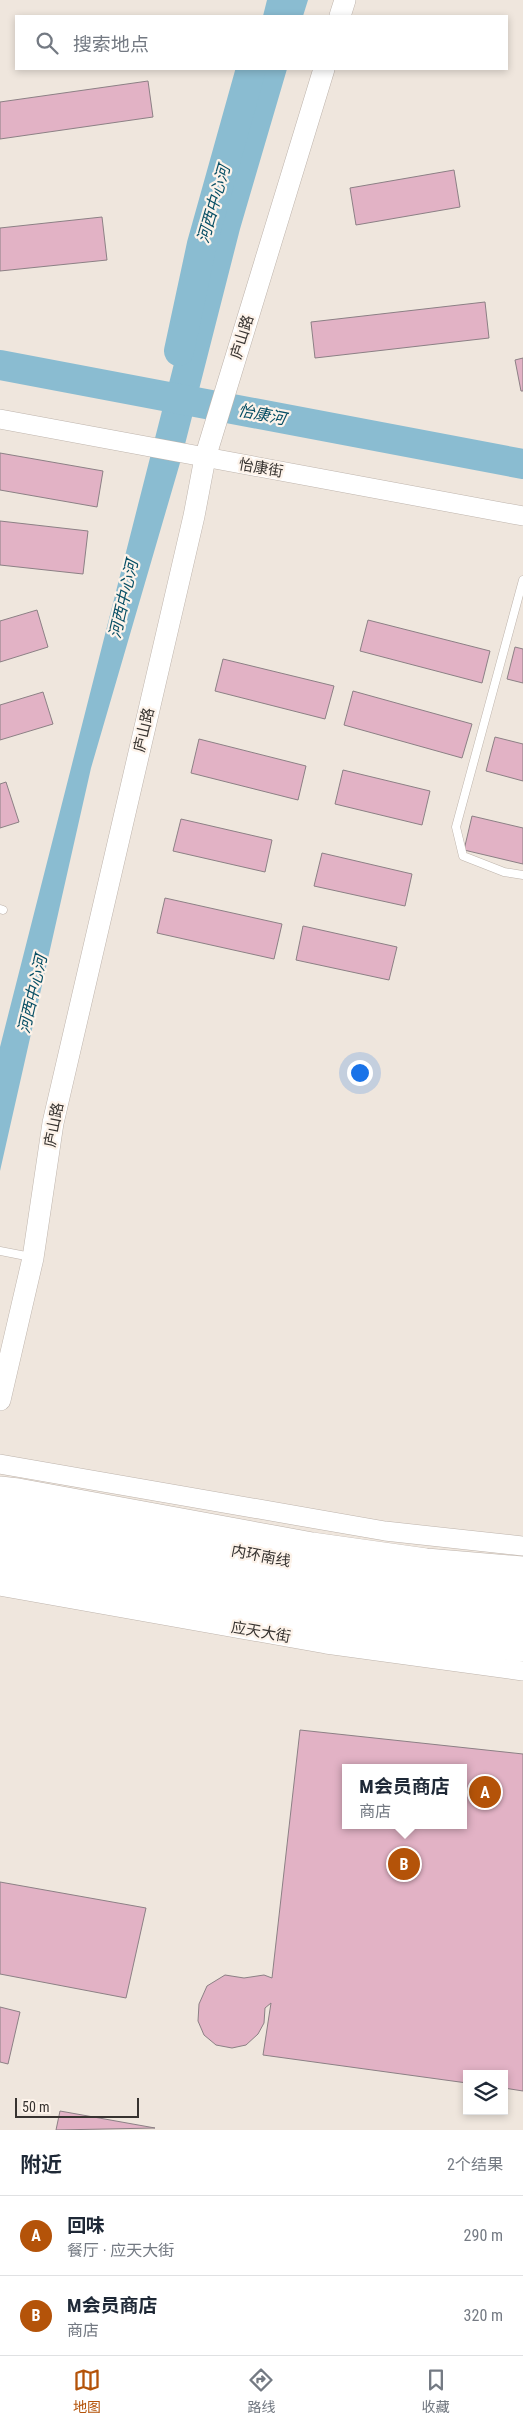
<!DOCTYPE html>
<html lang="zh">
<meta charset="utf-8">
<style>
body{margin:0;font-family:"Roboto Condensed","Noto Sans SC",sans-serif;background:#f2f2f3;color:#1f2937}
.controls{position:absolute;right:15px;bottom:15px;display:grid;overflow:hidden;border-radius:0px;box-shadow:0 2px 8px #0003}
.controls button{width:45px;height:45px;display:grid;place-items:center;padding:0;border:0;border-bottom:1px solid #e0e1e3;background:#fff;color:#1f2937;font:25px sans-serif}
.scale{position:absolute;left:15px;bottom:12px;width:124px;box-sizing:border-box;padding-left:5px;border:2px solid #373330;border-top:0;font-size:14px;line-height:18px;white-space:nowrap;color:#373330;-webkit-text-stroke:4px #fdf3ea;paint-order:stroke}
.you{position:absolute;left:359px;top:1072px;width:18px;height:18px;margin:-12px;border:4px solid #fff;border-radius:50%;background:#1a73e8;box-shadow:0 0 0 8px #1a73e833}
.badge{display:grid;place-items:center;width:32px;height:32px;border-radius:50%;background:#b45309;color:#fff;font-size:16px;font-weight:700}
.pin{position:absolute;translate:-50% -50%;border:2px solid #fff;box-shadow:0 1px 5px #0006}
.popup{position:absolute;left:342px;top:1764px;width:125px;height:65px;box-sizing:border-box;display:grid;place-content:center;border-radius:0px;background:#fff;filter:drop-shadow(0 1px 4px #0005);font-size:16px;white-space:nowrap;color:#747a83}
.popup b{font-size:19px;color:#1f2937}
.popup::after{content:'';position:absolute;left:50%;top:100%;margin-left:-10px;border:10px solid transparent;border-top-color:#fff}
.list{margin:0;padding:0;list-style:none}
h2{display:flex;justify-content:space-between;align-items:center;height:65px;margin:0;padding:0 20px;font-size:21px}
h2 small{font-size:16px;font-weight:400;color:#747a83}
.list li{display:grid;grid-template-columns:32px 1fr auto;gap:15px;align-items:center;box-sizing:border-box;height:80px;padding:0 20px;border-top:1px solid #e0e1e3}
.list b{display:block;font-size:19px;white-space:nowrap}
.list p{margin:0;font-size:16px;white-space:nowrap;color:#747a83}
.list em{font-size:16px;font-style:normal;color:#747a83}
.icon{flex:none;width:28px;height:28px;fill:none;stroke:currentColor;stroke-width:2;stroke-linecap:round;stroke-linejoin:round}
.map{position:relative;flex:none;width:523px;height:2130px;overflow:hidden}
.search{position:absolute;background:#fff;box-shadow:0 2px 8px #0003;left:15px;right:15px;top:15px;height:55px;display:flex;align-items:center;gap:12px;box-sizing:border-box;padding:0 18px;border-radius:0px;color:#747a83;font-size:19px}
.sheet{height:225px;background:#fff}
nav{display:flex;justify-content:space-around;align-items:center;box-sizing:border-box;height:70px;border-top:1px solid #e0e1e3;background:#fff;font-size:14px;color:#747a83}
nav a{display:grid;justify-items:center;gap:2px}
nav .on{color:#b45309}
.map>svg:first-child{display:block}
.water{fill:#8abcd1}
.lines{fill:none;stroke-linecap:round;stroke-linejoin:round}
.river{stroke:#8abcd1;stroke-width:30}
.building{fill:#e2b2c5;stroke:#8c8085;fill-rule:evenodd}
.service-casing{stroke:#beb4ac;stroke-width:9}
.tertiary-casing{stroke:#beb4ac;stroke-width:20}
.secondary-casing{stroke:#beb4ac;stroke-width:22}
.primary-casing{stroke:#beb4ac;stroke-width:25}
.trunk-casing{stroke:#beb4ac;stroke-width:26}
.service{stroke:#fff;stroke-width:8}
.tertiary{stroke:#fff;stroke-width:19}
.secondary{stroke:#fff;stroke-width:21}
.primary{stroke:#fff;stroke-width:24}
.trunk{stroke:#fff;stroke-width:25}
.labels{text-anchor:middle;stroke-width:4.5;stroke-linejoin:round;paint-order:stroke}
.street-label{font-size:15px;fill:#373330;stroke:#fdf3ea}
.water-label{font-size:16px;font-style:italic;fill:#064e64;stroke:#fdf3ea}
</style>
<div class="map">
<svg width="523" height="2130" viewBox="0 0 523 2130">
<rect width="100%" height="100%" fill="#efe6dd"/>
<g class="water">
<polygon points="267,0 308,0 303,16 263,16"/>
<polygon points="249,69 287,69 240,229 182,456 91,768 0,1171 0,1047"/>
</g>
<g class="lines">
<g class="river">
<polyline points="179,351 202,244 251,69"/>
<polyline points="0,365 523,464"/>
</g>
</g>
<g class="building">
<polygon points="148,81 153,117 0,139 0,102"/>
<polygon points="454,170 460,207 356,225 350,188"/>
<polygon points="102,217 107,260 0,271 0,228"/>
<polygon points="485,302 489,338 315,358 311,322"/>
<polygon points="523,358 523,391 521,391 515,360"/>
<polygon points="0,453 103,471 97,507 0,490"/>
<polygon points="0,521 88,531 83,574 0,565"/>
<polygon points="37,610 48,647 0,662 0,621"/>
<polygon points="368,620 490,651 482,683 360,651"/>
<polygon points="515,647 523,649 523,683 507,679"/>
<polygon points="223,659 334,686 325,719 215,691"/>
<polygon points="353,691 472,724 462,758 344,725"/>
<polygon points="43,692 53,724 0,740 0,705"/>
<polygon points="495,737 523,744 523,781 486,771"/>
<polygon points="199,739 306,766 298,800 191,773"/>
<polygon points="343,770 430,791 422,825 335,804"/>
<polygon points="6,782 19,822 0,828 0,784"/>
<polygon points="472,816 523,828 523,864 464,850"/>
<polygon points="181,819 272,840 265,872 173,851"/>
<polygon points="322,853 412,874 405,906 314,886"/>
<polygon points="165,898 282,924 274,959 157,933"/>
<polygon points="303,926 397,947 389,980 296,960"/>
<path d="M 300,1730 L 523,1754 L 523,2091 L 504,2088 L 504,2074 L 467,2074 L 467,2083 L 263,2055 L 271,2003 L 265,2008 L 264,2023 L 258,2034 L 246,2045 L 232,2048 L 216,2045 L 204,2035 L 198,2021 L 199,2004 L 207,1986 L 225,1975 L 244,1978 L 264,1975 L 272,1978 ZM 345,1768 L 463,1768 L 463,1825 L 345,1825 Z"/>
<polygon points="0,1882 146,1908 126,1998 0,1974"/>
<polygon points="0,2007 20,2012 8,2064 0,2062"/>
<polygon points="60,2111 155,2128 56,2130"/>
</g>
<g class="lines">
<g class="service-casing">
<g id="service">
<polyline points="523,580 456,827 463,856 504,872 523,875"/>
<polyline points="0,909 3,910"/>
<polyline points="0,1251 31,1257"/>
</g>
</g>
<g class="tertiary-casing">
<g id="tertiary">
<polyline points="0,419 523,516"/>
<polyline points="0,1464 385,1531 523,1546"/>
<polyline points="0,1586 326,1644 523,1671"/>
</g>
</g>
<g class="secondary-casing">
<g id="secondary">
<polyline points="340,16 345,0"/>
<polyline points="0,1400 33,1258 53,1123 194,516 205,458 324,69"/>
</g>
</g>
<g class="primary-casing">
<polyline id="primary" points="0,1523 352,1589 523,1607"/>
</g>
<g class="trunk-casing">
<g id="trunk">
<polyline points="0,1489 18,1491 312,1545 426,1561 523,1569"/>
<polyline points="0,1507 352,1573 523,1592"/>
<polyline points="0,1547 321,1607 523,1630"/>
<path d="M 0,1568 C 76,1587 154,1596 231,1609 C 328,1624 425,1640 523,1649"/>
</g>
</g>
<use href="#service" class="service"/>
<use href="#tertiary" class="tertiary"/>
<use href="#secondary" class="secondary"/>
<use href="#primary" class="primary"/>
<use href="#trunk" class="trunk"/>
</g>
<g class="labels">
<g class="street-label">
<text transform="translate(242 337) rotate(-73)" y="5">庐山路</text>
<text transform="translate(261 468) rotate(10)" y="5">怡康街</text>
<text transform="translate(144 730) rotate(-77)" y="5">庐山路</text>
<text transform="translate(54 1125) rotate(-79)" y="5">庐山路</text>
<text transform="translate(261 1556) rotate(11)" y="5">内环南线</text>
<text transform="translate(261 1632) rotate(10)" y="5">应天大街</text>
</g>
<g class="water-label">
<text transform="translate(213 204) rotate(-74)" y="6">河西中心河</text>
<text transform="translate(262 414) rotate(11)" y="6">怡康河</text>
<text transform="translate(123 599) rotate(-77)" y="6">河西中心河</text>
<text transform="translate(32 994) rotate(-77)" y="6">河西中心河</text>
</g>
</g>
</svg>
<div class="controls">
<button><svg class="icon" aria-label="layers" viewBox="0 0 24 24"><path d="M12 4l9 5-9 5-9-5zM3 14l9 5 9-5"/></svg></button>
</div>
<div class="scale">50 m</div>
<div class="you"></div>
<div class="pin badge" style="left:485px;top:1792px">A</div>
<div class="pin badge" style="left:404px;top:1864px">B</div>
<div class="popup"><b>M会员商店</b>商店</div>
<div class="search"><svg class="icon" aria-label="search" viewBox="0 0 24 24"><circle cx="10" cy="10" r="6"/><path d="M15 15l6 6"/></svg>搜索地点</div>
</div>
<section class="sheet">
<h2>附近<small>2个结果</small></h2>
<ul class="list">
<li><span class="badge">A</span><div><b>回味</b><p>餐厅 · 应天大街</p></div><em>290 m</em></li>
<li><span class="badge">B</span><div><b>M会员商店</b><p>商店</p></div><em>320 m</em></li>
</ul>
</section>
<nav>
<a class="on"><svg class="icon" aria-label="map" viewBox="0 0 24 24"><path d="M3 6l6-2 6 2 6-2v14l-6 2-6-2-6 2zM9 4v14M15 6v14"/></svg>地图</a>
<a><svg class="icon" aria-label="directions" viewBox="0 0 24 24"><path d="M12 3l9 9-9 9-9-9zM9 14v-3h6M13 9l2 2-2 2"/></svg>路线</a>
<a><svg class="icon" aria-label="saved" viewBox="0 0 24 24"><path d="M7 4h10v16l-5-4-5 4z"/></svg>收藏</a>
</nav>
